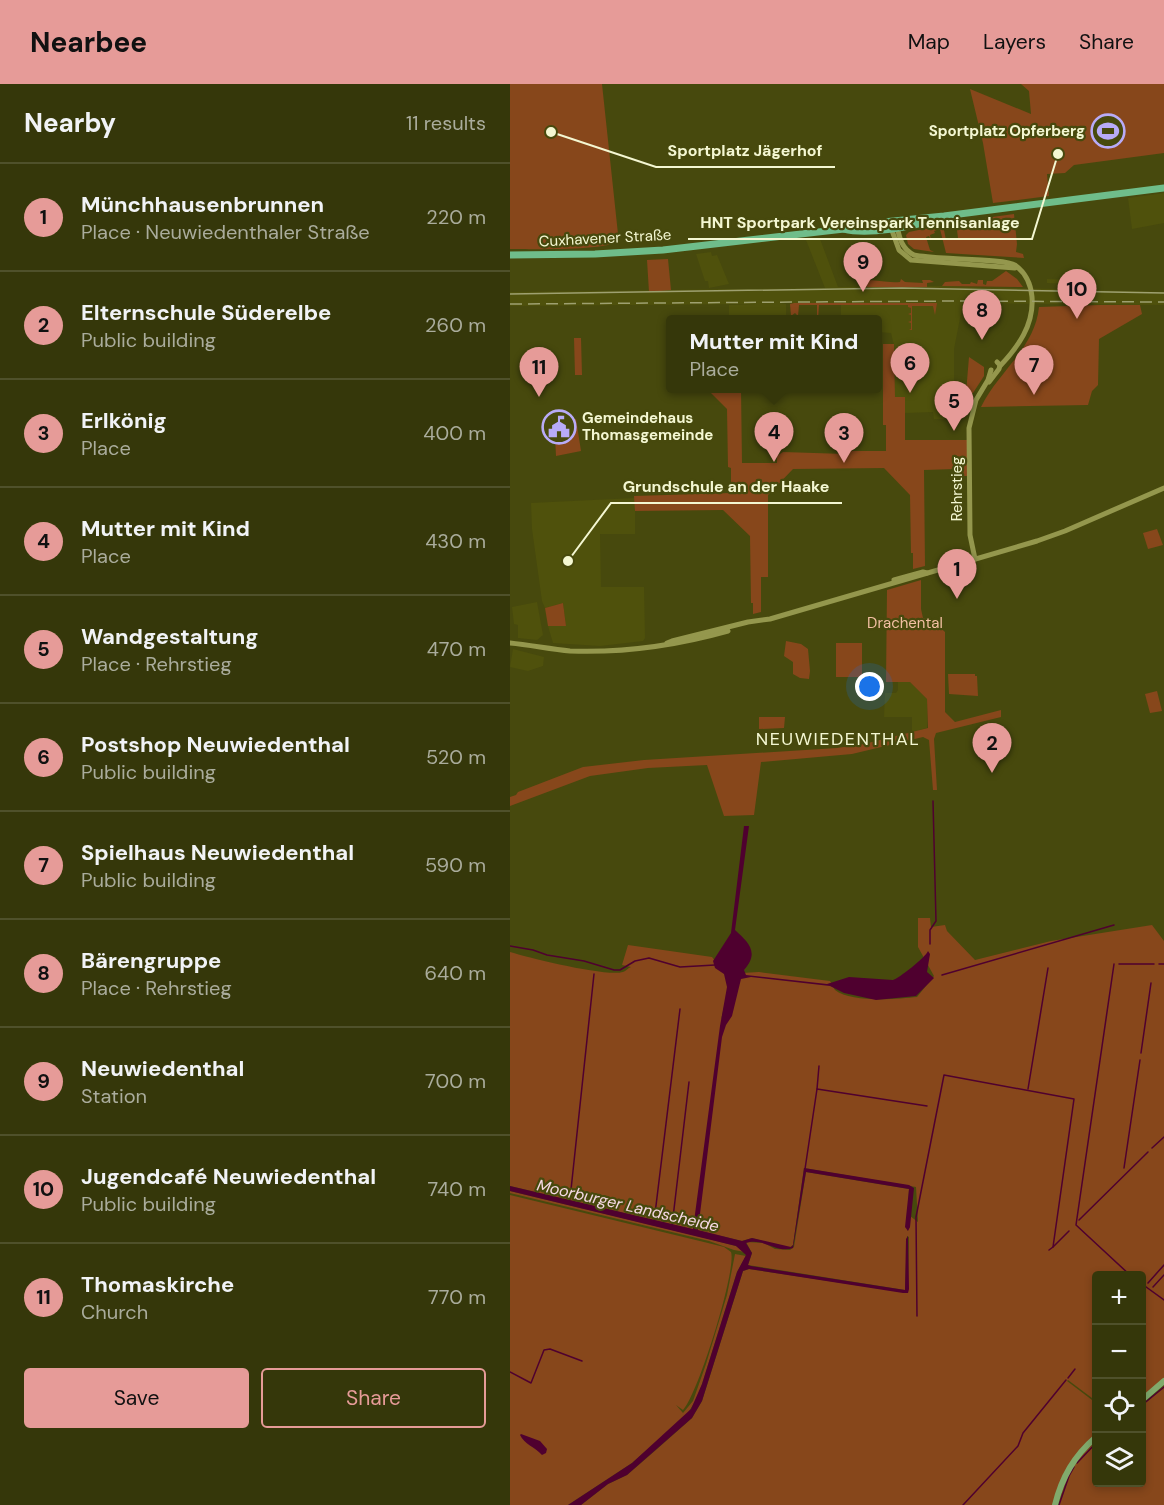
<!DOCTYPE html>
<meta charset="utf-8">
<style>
body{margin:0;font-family:"DM Sans",sans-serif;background:#3d3f13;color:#f1f3f6}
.controls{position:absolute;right:18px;bottom:18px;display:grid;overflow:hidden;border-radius:6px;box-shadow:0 3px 9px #0003}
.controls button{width:54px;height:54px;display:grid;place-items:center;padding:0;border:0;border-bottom:2px solid #4f512b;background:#35370a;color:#f1f3f6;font:30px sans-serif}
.you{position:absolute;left:360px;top:603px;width:21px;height:21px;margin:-15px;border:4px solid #fff;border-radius:50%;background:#1a73e8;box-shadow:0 0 0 9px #1a73e833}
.badge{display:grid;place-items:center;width:39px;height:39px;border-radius:50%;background:#e69b98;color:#111;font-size:20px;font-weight:700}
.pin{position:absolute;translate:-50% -50px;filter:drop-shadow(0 2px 3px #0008)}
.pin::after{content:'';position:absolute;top:32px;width:21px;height:18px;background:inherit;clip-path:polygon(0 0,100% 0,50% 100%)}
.popup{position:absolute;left:156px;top:231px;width:216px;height:78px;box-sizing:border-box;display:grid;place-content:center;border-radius:6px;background:#35370a;filter:drop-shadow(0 2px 4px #0005);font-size:20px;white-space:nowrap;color:#aaac9c}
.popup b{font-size:22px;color:#f1f3f6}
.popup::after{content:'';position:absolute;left:50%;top:100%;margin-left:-12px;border:12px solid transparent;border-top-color:#35370a}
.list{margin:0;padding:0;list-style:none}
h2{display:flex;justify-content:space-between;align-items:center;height:78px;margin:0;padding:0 24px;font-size:26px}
h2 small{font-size:20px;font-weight:400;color:#aaac9c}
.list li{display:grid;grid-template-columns:39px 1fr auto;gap:18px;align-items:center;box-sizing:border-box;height:108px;padding:0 24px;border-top:2px solid #4f512b}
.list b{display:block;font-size:22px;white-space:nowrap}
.list p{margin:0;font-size:20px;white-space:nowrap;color:#aaac9c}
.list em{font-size:20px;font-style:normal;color:#aaac9c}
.actions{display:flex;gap:12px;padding:18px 24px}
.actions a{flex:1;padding:14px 0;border:2px solid #e69b98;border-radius:6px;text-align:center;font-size:21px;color:#e69b98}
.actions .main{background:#e69b98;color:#111}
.icon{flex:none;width:33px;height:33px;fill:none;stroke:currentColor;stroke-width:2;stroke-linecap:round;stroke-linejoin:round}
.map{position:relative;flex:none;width:654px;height:1421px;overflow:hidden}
header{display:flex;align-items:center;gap:36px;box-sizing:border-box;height:84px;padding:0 30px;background:#e69b98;color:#111}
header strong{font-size:28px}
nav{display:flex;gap:33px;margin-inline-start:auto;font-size:21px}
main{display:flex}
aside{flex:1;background:#35370a}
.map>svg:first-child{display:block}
.built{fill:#4f510c}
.green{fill:#87471b}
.water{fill:#4f002f}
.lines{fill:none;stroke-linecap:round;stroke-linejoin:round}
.stream{stroke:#4f002f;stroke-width:1.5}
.tertiary{stroke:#94974d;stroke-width:5}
.secondary{stroke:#81aa6c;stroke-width:6}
.primary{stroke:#6fbd8a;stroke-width:7}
.tram{stroke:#9ea070;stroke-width:1.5}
.rail{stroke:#9ea070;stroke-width:1.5;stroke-dasharray:12 6;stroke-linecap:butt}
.labels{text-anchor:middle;stroke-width:4.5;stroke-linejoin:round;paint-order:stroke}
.poi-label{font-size:15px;font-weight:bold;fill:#f4f7d2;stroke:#47490d;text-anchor:end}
.street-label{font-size:15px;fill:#f4f7d2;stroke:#47490d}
.park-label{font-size:15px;fill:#f3c0a3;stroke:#47490d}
.water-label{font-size:16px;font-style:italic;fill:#f6d9e5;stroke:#47490d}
.quarter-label{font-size:18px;letter-spacing:1.5px;fill:#f4f7d2;stroke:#47490d}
.leader{fill:none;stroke:#f4f7d2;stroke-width:2}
.callout-dot{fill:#f4f7d2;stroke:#47490d;stroke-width:2}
.callout-label{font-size:16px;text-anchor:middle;font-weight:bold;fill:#f4f7d2;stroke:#47490d;stroke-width:4.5;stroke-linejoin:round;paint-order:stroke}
</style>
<header>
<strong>Nearbee</strong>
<nav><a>Map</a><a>Layers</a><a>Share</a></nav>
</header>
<main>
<aside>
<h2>Nearby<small>11 results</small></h2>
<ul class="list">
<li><span class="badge">1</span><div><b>Münchhausenbrunnen</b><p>Place · Neuwiedenthaler Straße</p></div><em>220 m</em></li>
<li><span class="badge">2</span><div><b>Elternschule Süderelbe</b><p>Public building</p></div><em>260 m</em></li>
<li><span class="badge">3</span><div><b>Erlkönig</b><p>Place</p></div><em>400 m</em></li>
<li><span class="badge">4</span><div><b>Mutter mit Kind</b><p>Place</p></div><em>430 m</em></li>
<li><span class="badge">5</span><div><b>Wandgestaltung</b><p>Place · Rehrstieg</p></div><em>470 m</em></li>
<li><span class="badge">6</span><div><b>Postshop Neuwiedenthal</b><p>Public building</p></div><em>520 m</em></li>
<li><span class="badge">7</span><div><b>Spielhaus Neuwiedenthal</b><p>Public building</p></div><em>590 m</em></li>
<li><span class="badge">8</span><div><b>Bärengruppe</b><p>Place · Rehrstieg</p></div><em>640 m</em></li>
<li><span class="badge">9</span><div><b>Neuwiedenthal</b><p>Station</p></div><em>700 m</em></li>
<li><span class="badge">10</span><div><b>Jugendcafé Neuwiedenthal</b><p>Public building</p></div><em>740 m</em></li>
<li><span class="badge">11</span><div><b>Thomaskirche</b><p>Church</p></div><em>770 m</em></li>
</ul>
<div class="actions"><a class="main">Save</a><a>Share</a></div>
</aside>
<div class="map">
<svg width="654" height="1421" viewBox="0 0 654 1421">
<rect width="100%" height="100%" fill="#47490d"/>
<g class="built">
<polygon points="654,109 654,139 622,145 618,114"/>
<polygon points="310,155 328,203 432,202 654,208 654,221 453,219 444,265 444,311 446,320 458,320 456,324 435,324 434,335 424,335 423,328 395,329 395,313 385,313 384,261 381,249 368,248 368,236 331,235 331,220 427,219 270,219 276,220 276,235 219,236 219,221 245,220 0,222 0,208 315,204 296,156"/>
<polygon points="201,168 202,172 207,171 219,200 199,204 198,197 195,197 186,170"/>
<polygon points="572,192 584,192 584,201 537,199 537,195 570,196"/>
<polygon points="125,414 125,450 90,450 91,503 134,503 135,554 133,557 90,562 43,559 38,542 56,542 53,519 35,524 32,517 22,445 21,419"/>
<polygon points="27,518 33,551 27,556 8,554 8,541 4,540 2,523"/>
<polygon points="3,565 34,573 33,582 18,587 0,583"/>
<polygon points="388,597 400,598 417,615 417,644 402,648 402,633 374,633 375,609 386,609 388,606"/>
</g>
<g class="green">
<path d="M 0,0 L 92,0 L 108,150 L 109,157 C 96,167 19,165 0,165 Z"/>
<polygon points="511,0 654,0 654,69 564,81 555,89 537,90 539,112 483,119 473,59 460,5 521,30 519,7"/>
<polygon points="504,130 507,160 506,168 513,170 514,174 436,169 430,145 424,147 425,149 420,151 421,156 419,152 416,153 420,166 424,168 404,165 398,160 396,151 399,148 433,141 436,156 448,154 446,138"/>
<polygon points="158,175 161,206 139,208 137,176"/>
<polygon points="496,187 507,195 513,203 432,202 435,198 449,197 452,200 460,200 461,198 467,200 468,196 473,196 473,200 476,201 477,197 482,197"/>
<path d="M 391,195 L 395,198 L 413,199 L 412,196 L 420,196 L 424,198 L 417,199 L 417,203 L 357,203 L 355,196 C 367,196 377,199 390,198 Z"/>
<polygon points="427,219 425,231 423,222 402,222 402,246 399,246 401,245 401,239 398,238 401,237 401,231 398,230 401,229 401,224 398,223 398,221 309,221 308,236 307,235 307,221 289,221 288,232 285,229 281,232 280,220 284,219"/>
<path d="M 590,221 L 630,221 L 632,230 L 589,255 L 588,301 L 582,307 L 578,321 L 471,323 C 488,288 525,264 529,223 Z"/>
<polygon points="64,254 71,254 72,291 65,291"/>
<polygon points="373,260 384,260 385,313 395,313 395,356 458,356 459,392 446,392 445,385 414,386 415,482 403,485 403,469 401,469 400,411 374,384 283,385 258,411 258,493 251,493 251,528 243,530 243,519 241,519 240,452 213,426 125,427 124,412 221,409 221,384 218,383 217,325 197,305 231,305 232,379 267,379 267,372 273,368 335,370 342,367 376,367 376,341 373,341"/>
<polygon points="459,273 474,283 474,292 463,309 456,309"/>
<polygon points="59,335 66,335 71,367 46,372 45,353 58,351"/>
<polygon points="647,445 653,461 638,465 633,449"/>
<polygon points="411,496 411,525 413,534 420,534 435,548 435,628 445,638 491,626 491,633 426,649 424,655 427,706 423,706 419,656 413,653 342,670 251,678 244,731 214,732 197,681 138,684 80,692 0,722 0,713 6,711 8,708 73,683 134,676 327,664 354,660 418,644 417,615 400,598 376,598 377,506"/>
<polygon points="53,519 56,542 38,542 35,524"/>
<polygon points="276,557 291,560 298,565 300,587 299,595 290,594 283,590 283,578 274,572"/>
<rect x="326" y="559" width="26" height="34"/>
<polygon points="438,590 465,590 465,592 467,592 468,612 439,610"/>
<polygon points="647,607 652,627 640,629 635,610"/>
<polygon points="249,633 275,633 274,644 249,645"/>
<path d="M 408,834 L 420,834 L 421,843 L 435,841 L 437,847 L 465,876 L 541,857 L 642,841 L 654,857 L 654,1295 L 632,1314 L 632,1192 L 586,1192 L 586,1317 L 558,1296 L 557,1297 L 586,1319 L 586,1351 C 562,1374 551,1388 543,1421 L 71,1421 L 98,1400 L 117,1391 L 147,1365 L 182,1334 L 192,1317 L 233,1187 L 239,1185 L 398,1209 L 399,1153 L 397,1152 L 395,1206 L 238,1181 L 242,1169 L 236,1158 L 254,1159 L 265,1165 L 280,1166 L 284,1163 L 296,1088 L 399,1105 L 397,1147 L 400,1143 L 400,1132 L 408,1138 L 406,1103 L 294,1084 L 283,1161 L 279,1164 L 242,1154 L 232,1157 L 0,1102 L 0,868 C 20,874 96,893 113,888 C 116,887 118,884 121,883 L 112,881 L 118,861 L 202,873 L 220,896 L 211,936 L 232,889 L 249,888 L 320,897 C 322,900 323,903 325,906 C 341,919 388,915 407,913 L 424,892 L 408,863 Z"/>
<polygon points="0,1107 199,1155 226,1162 235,1168 224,1166 199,1157 0,1109"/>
<path d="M 0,1111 L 198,1159 L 214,1163 L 221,1168 C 227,1186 187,1313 173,1326 L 166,1321 L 173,1329 L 183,1317 L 196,1280 L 217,1211 L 225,1170 L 236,1172 L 227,1188 L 192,1300 L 186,1316 L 176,1332 L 122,1379 L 58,1421 L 0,1421 Z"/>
<path d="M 654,1302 L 654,1421 L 549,1421 C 556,1392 565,1377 586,1357 L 586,1398 L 632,1398 L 632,1322 Z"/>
</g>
<g class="water">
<path d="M 234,742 L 239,742 L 225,846 C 238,858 250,868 234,886 L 236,891 L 317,900 L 339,893 L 383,896 C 388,895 416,873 418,867 L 420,870 L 417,888 L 424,894 L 406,912 L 366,916 L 334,909 L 320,902 L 241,893 L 231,895 L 222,932 L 216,941 L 212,953 L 188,1146 L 232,1157 L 242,1154 L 281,1163 L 283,1161 L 294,1084 L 399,1101 L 404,1104 L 400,1143 L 398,1147 L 395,1143 L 399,1105 L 296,1088 L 283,1164 C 267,1170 253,1153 236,1159 L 242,1169 L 238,1181 L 241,1182 L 395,1206 L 396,1155 L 398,1152 L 399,1205 L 398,1209 L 393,1209 L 239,1185 L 233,1187 L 192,1317 L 182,1334 L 117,1391 L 98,1400 L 71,1421 L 58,1421 L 122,1379 L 181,1325 L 192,1300 L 227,1188 L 236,1171 L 226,1162 L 0,1107 L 0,1102 L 183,1145 L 210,942 L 217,903 L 214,890 L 205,884 L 203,877 L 221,849 Z"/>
<path d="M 11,1350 L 30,1357 L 37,1365 L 36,1369 L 32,1371 C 25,1363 14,1360 10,1351 Z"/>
</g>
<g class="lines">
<g class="stream">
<polyline points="420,860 420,846 426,837 423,717"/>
<polyline points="0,862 23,866 37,871 74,877 104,886 110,886 125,877 139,874 170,883 205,881"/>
<polyline points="604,880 566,1141 621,1192"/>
<polyline points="609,880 644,880"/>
<polyline points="649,880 654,880"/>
<polyline points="432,891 604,841"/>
<polyline points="631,969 641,899"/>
<polyline points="307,1005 309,982"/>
<polyline points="518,1005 538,884"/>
<polyline points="642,1064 654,1053"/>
<polyline points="614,1084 630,976"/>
<polyline points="295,1085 307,1005 417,1022"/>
<polyline points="60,1115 84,890"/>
<polyline points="569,1136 638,1068"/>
<polyline points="144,1138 170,925"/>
<polyline points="162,1142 179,998"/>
<polyline points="543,1163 559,1147"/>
<polyline points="638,1199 654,1181"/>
<polyline points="632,1200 654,1216"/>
<polyline points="643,1203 654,1191"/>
<polyline points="407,1232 406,1133 434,991 564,1015 543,1163 539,1166"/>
<polyline points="0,1288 21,1299 34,1266 40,1265 72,1277"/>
<polyline points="558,1294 565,1285"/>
<polyline points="632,1321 654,1303"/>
<polyline points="567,1379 586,1359"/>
<polyline points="453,1421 508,1362 513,1349 556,1296"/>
<polyline points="549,1421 559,1392 564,1383"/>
</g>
<g class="tertiary">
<polyline points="380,141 389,166 401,176 505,184"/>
<path d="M 387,141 C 389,154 392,165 404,171 C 424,176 495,174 505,181 C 516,189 521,201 522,213 C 524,241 508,263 490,282"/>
<polyline points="479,298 489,285 490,281 487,278"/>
<polyline points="465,475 460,451 459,344 466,316 478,296 481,286"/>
<polyline points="384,496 413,488 417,489"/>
<path d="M 0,559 C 20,561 40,565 60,567 C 113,569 168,561 218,547"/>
<polyline points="157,559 162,557 238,538 260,535 527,457 555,447 654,404"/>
</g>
<g class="secondary">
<polyline points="632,1316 654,1297"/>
<path d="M 545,1421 C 552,1393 564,1372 586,1353"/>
</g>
<g class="primary">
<path d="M 334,145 C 357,151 403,143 426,135"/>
<polyline points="0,171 85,170 153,166 334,145 343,141 434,132 654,104"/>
</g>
<polyline class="tram" points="0,210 392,204 654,209"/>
<polyline class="rail" points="0,220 446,217 654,218"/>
</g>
<defs>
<g id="stadium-ring" transform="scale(1.725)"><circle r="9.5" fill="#47490d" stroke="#b8abf7" stroke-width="1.5"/><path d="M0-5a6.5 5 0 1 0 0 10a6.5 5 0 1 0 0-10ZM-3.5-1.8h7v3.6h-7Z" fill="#b8abf7"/></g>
<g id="civic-ring" transform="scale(1.725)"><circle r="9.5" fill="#47490d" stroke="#b8abf7" stroke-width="1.5"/><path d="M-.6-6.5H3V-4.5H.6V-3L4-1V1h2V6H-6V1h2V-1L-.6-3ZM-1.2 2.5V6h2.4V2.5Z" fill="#b8abf7"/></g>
</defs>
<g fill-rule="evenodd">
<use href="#stadium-ring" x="598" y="47"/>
<use href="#civic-ring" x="49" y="343"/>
</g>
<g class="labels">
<g class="poi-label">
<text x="575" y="52">Sportplatz Opferberg</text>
<text x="72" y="339" text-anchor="start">Gemeindehaus<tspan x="72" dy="17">Thomasgemeinde</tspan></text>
</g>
<g class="street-label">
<text transform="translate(95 154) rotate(-3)" y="5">Cuxhavener Straße</text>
<text transform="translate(447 405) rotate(-90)" y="5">Rehrstieg</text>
</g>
<g class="park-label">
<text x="395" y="544">Drachental</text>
</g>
<g class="water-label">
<text transform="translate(118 1121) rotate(13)" y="6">Moorburger Landscheide</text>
</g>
<g class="quarter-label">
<text x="328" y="661">NEUWIEDENTHAL</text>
</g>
</g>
<path class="leader" d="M41 48L146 83H325M548 70L522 155H178M58 477L101 419H332"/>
<g class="callout-dot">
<circle cx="41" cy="48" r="6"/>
<circle cx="548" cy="70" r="6"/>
<circle cx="58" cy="477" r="6"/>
</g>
<g class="callout-label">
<text x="235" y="72">Sportplatz Jägerhof</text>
<text x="350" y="144">HNT Sportpark Vereinspark Tennisanlage</text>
<text x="216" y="408">Grundschule an der Haake</text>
</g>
</svg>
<div class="controls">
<button>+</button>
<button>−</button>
<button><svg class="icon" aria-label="locate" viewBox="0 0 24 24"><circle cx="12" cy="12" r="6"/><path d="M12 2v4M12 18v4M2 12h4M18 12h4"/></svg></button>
<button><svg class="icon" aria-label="layers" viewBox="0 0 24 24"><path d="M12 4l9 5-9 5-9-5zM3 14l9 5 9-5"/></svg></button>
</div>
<div class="you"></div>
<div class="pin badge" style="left:447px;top:515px">1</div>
<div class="pin badge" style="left:482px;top:689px">2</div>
<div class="pin badge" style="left:334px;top:379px">3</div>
<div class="pin badge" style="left:264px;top:378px">4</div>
<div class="popup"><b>Mutter mit Kind</b>Place</div>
<div class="pin badge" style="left:444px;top:347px">5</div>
<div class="pin badge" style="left:400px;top:309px">6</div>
<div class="pin badge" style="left:524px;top:311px">7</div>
<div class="pin badge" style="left:472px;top:256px">8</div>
<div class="pin badge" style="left:353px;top:208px">9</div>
<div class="pin badge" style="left:567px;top:235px">10</div>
<div class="pin badge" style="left:29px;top:313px">11</div>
</div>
</main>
